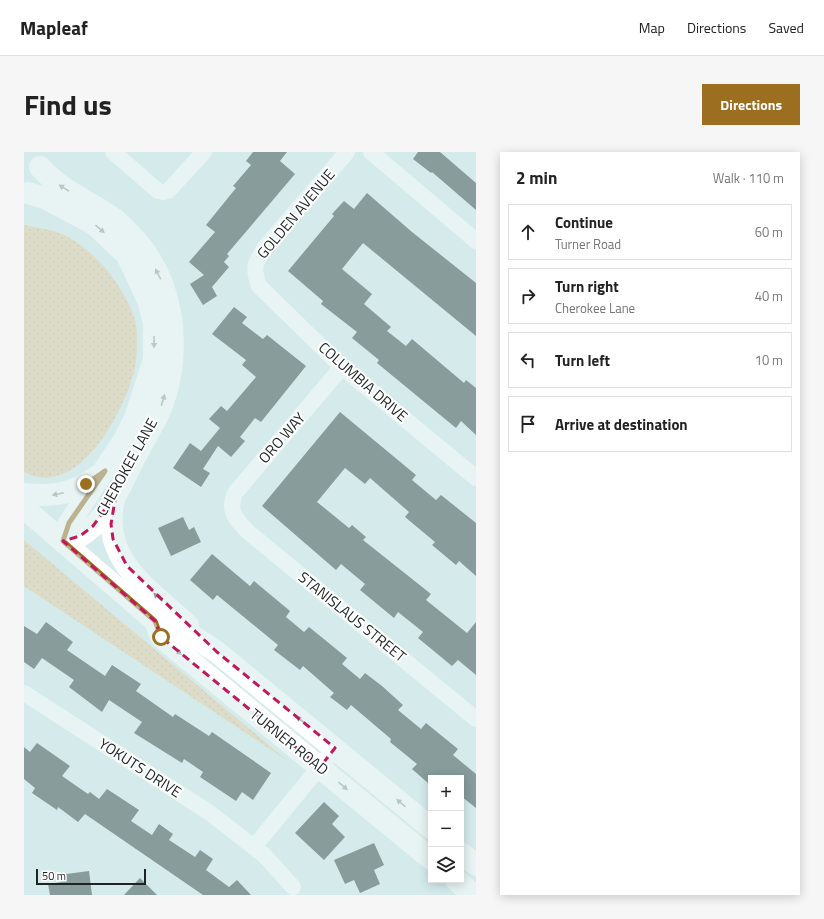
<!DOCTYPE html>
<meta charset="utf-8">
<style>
body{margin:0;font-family:"Titillium Web",sans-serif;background:#f6f6f6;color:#222}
.controls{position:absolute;right:12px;bottom:12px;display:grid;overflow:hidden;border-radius:0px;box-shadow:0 2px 10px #0003}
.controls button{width:36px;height:36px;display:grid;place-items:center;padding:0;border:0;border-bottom:1px solid #e0e0e0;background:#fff;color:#222;font:20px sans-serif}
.scale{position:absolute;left:12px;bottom:10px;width:110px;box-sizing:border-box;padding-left:4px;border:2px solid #1c2424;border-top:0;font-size:11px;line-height:14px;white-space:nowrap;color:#1c2424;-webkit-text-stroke:3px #fff;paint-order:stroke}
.stop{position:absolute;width:12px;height:12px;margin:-9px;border:3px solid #9c6e1f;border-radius:50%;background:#fff}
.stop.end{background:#9c6e1f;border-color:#fff;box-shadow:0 1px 4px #0008}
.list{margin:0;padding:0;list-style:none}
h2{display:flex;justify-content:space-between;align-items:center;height:52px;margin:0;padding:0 16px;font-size:17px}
h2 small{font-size:13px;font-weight:400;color:#767676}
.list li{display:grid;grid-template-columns:26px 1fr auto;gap:12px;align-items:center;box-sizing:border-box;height:56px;margin:0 8px 8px;padding:0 8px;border:1px solid #e0e0e0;border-radius:0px}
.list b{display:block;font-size:15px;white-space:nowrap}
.list p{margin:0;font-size:13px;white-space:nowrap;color:#767676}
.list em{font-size:13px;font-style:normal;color:#767676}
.icon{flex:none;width:22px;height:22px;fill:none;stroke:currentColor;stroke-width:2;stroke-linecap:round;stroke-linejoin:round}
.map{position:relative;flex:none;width:452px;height:743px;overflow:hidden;border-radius:0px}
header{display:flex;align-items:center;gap:24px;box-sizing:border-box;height:56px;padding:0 20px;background:#fff;border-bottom:1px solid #e0e0e0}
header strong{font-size:19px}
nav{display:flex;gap:22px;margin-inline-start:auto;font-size:14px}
.intro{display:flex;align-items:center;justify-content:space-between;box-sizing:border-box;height:96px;padding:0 24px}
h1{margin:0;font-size:28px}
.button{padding:10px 18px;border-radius:0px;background:#9c6e1f;color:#fff;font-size:14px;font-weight:700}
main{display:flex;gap:24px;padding:0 24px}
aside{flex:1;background:#fff;border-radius:0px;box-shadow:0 2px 10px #0003}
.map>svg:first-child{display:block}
.grass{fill:url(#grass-dots)}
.building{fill:#2a3c3c}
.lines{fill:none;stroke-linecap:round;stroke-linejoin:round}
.street{stroke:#fff;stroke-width:16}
.secondary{stroke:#fff;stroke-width:22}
.oneway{fill:#999c9c}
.route{stroke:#9c6e1f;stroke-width:5}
.marked{fill:none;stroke:#c2185b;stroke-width:3;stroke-dasharray:8 5;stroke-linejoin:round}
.labels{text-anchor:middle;stroke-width:4;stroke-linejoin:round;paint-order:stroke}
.street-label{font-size:15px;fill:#1c2424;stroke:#fff}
</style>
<header>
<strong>Mapleaf</strong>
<nav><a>Map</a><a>Directions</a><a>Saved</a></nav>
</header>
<div class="intro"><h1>Find us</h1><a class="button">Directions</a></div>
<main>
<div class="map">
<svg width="452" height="743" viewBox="0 0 452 743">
<defs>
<pattern id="grass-dots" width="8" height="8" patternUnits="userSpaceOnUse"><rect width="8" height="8" fill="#e6c99f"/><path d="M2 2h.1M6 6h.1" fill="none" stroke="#c5ac89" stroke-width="1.8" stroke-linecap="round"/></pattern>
</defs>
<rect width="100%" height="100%" fill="#d5ebeb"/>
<g class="grass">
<path d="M 0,73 C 12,76 26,77 38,82 C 52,87 73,106 83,118 C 93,131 110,156 112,173 C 114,183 113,206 111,216 C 101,258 55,349 0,320 Z"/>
<polygon points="0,388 24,408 264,609 0,434"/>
</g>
<g class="building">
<polygon points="229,0 263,0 256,9 271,22 203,102 205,104 200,110 205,115 188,135 193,144 179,153 166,132 180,123 165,110 191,80 182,73 212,36 209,34 227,13 222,9"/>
<polygon points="394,0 416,0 452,31 452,58 408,20 407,21 389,7"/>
<polygon points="343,41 388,80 452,131 452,184 339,91 318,117 348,142 340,152 367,175 363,179 382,194 388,187 440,231 442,228 452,236 452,283 437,269 432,276 353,211 355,208 328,186 333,180 297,152 299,149 264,119 310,64 308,62 320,49 330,57"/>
<polygon points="210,155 223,165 218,171 239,187 243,183 282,214 237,270 231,266 216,285 221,289 207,305 194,294 179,317 186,321 177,335 149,316 166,291 177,299 196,276 185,267 197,254 203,259 232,225 218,213 222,208 188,182"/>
<polygon points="316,260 392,323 388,328 412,348 417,343 452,371 452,424 435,409 432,413 408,393 411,390 381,365 385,360 346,326 341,332 321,316 293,350 325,376 328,373 342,385 339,388 407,442 402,448 443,481 452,470 452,523 434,508 428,514 394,486 399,480 374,460 370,466 336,438 341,432 317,412 312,418 238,354"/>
<polygon points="159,365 165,378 170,375 177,390 147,404 134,376"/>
<polygon points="188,402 226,434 230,429 266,459 262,465 280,480 285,475 306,492 323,506 318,512 336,527 341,521 358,534 379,553 374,558 397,577 402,571 434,597 429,603 452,622 452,656 437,644 437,626 407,626 404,631 388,617 393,612 366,590 367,587 327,553 323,558 306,545 310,541 279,514 276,518 250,498 254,493 193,443 189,448 166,428"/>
<polygon points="22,470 49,490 43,498 81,524 88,513 117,532 112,539 149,565 151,562 185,584 188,580 247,621 229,648 218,640 212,649 176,625 179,620 160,607 158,611 110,581 118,570 85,548 78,560 45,535 50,528 18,506 10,517 0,510 0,474 13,482"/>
<polygon points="13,591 46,614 38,624 64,642 66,640 75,647 83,637 115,658 107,669 128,683 135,672 149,682 145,688 171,705 176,698 189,707 182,718 205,735 213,728 227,743 179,743 61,662 54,670 34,655 33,658 8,641 11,636 0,627 0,595 6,600"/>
<polygon points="300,650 315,664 308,672 321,685 300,708 271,681"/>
<polygon points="350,691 360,713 350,718 356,732 336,741 330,728 321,732 310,708"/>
<polygon points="65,719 68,743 26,743 24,732 37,730 35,723"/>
<polygon points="116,726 133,743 100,743"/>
</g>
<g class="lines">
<g class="street">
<polyline points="89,0 134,39 139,40 144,39 180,0"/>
<path d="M 323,0 L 242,94 C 231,111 228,115 235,134 L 318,215 L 452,326"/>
<polyline points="347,0 452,89"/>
<path d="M 318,215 L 211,341 C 204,359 210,365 223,379 L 452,567"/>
<polyline points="0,541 186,661 240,703 269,735"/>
<polyline points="230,695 311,596"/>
</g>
<g class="secondary">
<path d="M 16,15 C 37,39 67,50 93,69 C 98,73 103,79 108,84 C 150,128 158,194 139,251 C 132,269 120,288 111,305 C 97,332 84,369 56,384 C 51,387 44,387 39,389"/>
<polyline points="4,41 21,46 70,72 103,103 124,148 130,171 130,208 111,266 100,288 45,371 39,389"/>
<path d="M 0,342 C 33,345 47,342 75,323"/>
<path d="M 90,348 C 75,407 126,438 164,473"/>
<polyline points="0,356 131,469 137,485 407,707"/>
<polyline points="131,469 146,469 193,500 407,676"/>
<polyline points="437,701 452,713"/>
<polyline points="432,728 450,743"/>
</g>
</g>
<defs><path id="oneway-solid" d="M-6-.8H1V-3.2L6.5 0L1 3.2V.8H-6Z"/></defs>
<g class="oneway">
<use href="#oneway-solid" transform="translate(40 36) rotate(-148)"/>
<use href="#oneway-solid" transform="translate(76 77) rotate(41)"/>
<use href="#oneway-solid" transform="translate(134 122) rotate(-117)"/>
<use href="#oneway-solid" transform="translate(130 190) rotate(90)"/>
<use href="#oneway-solid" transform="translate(139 248) rotate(-73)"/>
<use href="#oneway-solid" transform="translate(34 342) rotate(168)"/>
<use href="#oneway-solid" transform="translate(134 445) rotate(-137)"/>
<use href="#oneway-solid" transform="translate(153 499) rotate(39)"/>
<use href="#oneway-solid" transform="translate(277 568) rotate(-141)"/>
<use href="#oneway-solid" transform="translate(319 634) rotate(40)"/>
<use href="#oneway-solid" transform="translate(377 651) rotate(-140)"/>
</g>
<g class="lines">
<polyline class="route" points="62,332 81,319 45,371 39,389 131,469 137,485"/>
</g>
<path d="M0 0H452V743H0ZM 92,342 L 87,372 L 89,387 L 103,414 L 193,500 L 311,596 L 296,615 L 137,485 L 131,469 L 39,389 L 56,384 L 69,374 Z" fill="#d5ebeb" fill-opacity=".55" fill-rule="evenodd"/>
<path class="marked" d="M 92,342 L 87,372 L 89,387 L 103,414 L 193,500 L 311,596 L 296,615 L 137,485 L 131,469 L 39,389 L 56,384 L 69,374 Z"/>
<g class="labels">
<g class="street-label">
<text transform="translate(272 62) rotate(-50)" y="5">GOLDEN AVENUE</text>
<text transform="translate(339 230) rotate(41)" y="5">COLUMBIA DRIVE</text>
<text transform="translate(258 286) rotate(-49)" y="5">ORO WAY</text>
<text transform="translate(103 315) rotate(-61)" y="5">CHEROKEE LANE</text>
<text transform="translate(328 465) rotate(39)" y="5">STANISLAUS STREET</text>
<text transform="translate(265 590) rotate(39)" y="5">TURNER ROAD</text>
<text transform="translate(116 616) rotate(33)" y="5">YOKUTS DRIVE</text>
</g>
</g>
</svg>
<div class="controls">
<button>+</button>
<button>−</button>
<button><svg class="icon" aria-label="layers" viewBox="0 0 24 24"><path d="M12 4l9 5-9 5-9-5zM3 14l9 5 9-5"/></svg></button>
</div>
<div class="scale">50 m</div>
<div class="stop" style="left:137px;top:485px"></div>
<div class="stop end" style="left:62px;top:332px"></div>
</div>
<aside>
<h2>2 min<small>Walk · 110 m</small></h2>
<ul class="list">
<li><svg class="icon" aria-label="ahead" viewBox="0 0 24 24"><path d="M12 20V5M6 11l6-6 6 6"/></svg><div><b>Continue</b><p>Turner Road</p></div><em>60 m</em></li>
<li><svg class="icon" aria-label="right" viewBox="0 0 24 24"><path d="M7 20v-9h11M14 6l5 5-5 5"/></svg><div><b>Turn right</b><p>Cherokee Lane</p></div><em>40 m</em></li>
<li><svg class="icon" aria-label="left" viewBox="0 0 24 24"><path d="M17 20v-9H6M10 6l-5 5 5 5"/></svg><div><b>Turn left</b></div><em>10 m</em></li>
<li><svg class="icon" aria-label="arrive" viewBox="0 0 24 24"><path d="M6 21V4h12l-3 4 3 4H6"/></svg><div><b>Arrive at destination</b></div></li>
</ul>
</aside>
</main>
